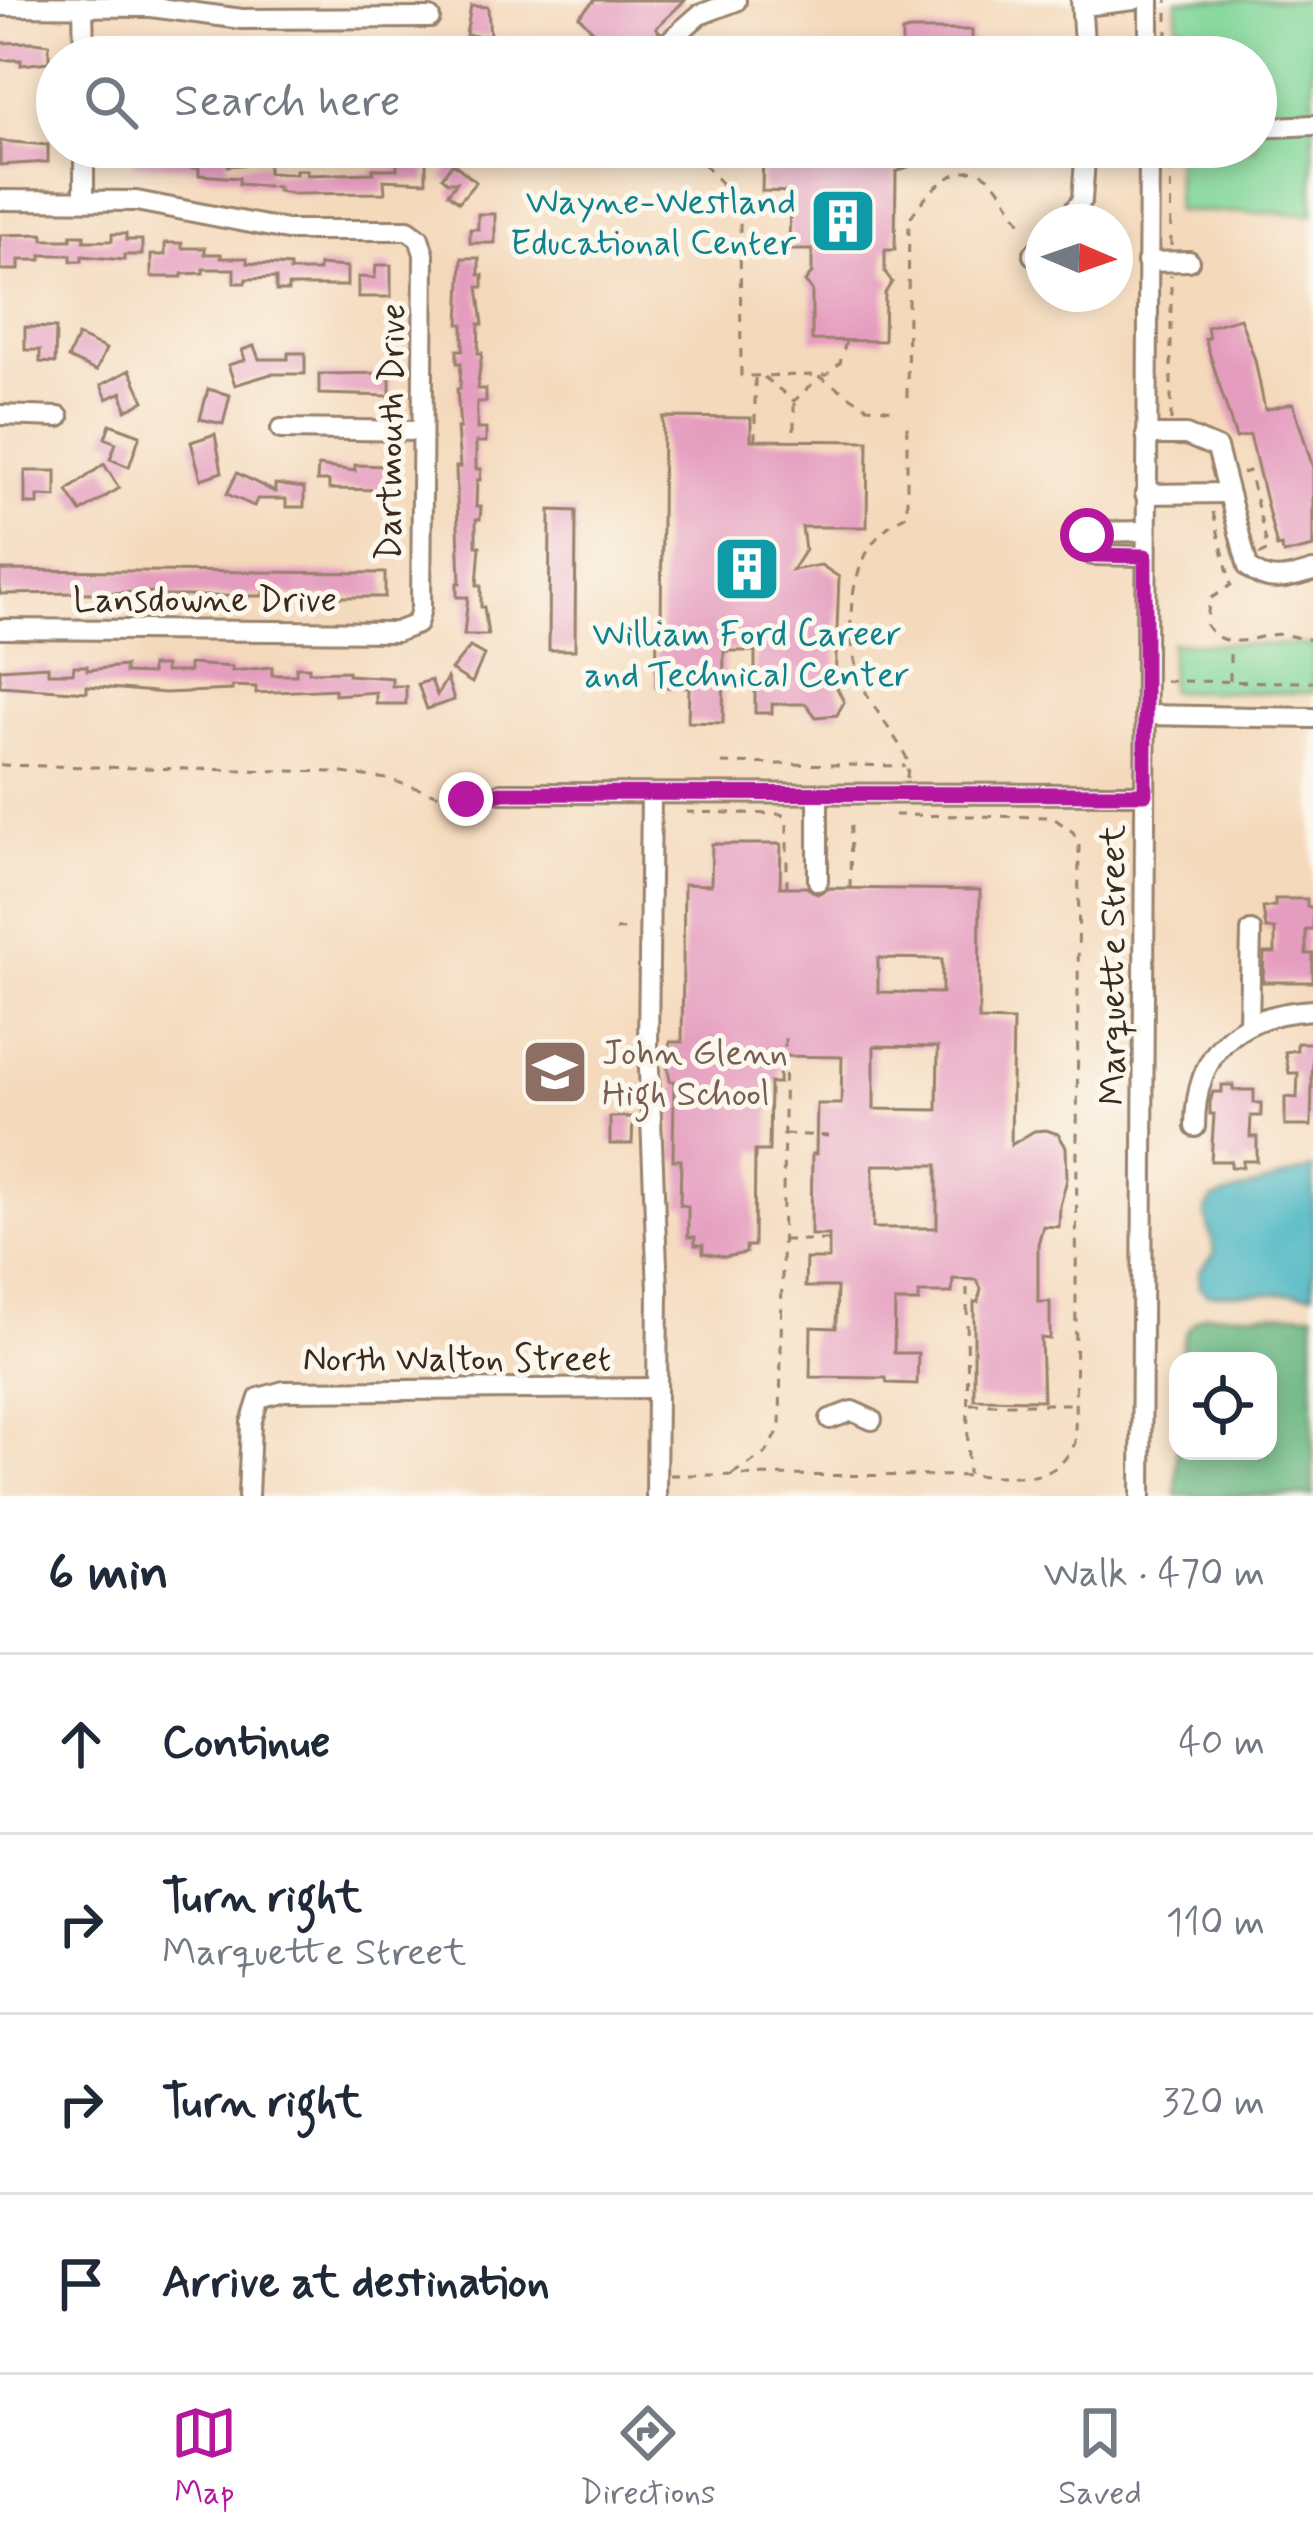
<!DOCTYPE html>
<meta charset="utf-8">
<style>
body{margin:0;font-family:Mynerve,sans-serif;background:#f2f2f3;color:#1f2937}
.controls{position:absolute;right:36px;bottom:36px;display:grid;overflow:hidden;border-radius:24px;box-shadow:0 6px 18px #0003}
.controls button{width:108px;height:108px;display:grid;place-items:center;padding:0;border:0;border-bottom:3px solid #e0e1e3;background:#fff;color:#1f2937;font:60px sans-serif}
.compass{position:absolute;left:1025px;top:204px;width:108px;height:108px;border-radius:50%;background:#fff;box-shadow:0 6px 18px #0003;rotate:92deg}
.stop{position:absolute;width:36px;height:36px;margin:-27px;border:9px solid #b5179e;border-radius:50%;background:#fff}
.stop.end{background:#b5179e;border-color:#fff;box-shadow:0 3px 12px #0008}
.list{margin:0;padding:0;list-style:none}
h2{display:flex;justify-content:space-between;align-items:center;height:156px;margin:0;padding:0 48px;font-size:51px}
h2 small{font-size:39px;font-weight:400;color:#747a83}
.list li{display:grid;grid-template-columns:78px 1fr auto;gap:36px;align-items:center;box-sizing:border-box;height:180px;padding:0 48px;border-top:3px solid #e0e1e3}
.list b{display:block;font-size:45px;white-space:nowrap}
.list p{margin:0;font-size:39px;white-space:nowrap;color:#747a83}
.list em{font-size:39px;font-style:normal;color:#747a83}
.icon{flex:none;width:66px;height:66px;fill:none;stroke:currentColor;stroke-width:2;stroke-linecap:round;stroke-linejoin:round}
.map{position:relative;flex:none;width:1313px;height:1496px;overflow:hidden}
.search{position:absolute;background:#fff;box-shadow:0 6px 18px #0003;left:36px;right:36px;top:36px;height:132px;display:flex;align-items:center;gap:30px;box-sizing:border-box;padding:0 42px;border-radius:66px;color:#747a83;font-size:45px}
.sheet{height:876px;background:#fff}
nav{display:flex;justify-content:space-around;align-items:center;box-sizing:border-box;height:168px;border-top:3px solid #e0e1e3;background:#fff;font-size:33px;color:#747a83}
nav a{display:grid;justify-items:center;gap:6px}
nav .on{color:#b5179e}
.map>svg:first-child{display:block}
.green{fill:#80d599;stroke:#5e805c;stroke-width:3}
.forest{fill:#68b681;stroke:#527050;stroke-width:3}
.water{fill:#48b6c3;stroke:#427070;stroke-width:3}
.building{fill:#e59dbf;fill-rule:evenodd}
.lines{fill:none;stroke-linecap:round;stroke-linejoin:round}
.minor-casing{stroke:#98826c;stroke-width:24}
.path{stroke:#98826c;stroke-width:3;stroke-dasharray:9 9;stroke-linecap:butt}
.minor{stroke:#fff;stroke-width:18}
.route{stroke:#b5179e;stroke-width:15}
.labels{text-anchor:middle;stroke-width:10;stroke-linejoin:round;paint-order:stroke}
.culture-label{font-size:36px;fill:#0d838f;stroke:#fbf7ec;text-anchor:end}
.street-label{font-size:36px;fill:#3b2a1e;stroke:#fbf7ec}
.education-label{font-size:36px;fill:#785e54;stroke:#fbf7ec;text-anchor:start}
</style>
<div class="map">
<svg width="1313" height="1496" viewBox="0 0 1313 1496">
<rect width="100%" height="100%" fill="#fbf7ec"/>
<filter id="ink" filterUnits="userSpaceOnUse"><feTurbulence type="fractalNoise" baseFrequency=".00833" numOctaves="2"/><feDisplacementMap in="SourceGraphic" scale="24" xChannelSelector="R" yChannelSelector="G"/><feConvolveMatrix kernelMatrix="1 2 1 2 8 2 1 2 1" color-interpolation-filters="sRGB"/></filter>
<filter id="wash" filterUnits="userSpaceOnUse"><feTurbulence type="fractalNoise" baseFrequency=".004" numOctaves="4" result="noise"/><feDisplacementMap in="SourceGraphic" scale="48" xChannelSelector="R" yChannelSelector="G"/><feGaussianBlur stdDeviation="2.7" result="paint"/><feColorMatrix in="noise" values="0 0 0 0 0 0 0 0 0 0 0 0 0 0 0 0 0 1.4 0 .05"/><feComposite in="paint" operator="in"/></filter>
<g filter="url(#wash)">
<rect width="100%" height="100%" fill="#f4d9bb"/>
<g class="green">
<polygon points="1177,0 1313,0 1313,214 1176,211 1176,147 1256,147 1256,57 1177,57"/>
<polygon points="1171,643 1313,645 1313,693 1169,691"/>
</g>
<path class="forest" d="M 1313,1313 L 1313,1496 L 1176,1496 L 1178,1374 L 1178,1451 L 1268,1451 L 1268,1361 L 1180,1361 C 1182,1339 1185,1324 1206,1314 Z"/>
<polygon class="water" points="1313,1168 1313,1293 1207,1294 1200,1288 1199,1272 1215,1253 1205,1212 1213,1199"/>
<g id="blocks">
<g class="building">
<polygon points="595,0 685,0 656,28 660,32 652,38 649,35 627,57 619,57 611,49 607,54 588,34 592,30 579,16"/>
<polygon points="471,6 488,7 490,37 466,35"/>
<polygon points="909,30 972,30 972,57 886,57 902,47 902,32"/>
<polygon points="34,42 49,44 49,62 21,65 21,60 0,60 0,43"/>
<polygon points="0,141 48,145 48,162 0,165"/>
<polygon points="134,147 187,147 187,157 228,153 228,166 268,163 268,173 296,174 296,170 307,170 307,175 373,173 373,169 397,169 397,162 426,158 426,182 384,180 385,193 294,194 278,191 278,187 239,184 239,178 199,175 199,168 134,165"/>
<polygon points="763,147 854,152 852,147 914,147 910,166 896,172 895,250 885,250 885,272 892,282 885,293 884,341 812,340 812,290 805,282 812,273 812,250 789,250 790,192 762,191"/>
<polygon points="453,163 476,182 459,202 448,193 457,182 448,182 442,177"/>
<polygon points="478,214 495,214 495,243 470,243 470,229 478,229"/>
<polygon points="43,234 43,240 71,240 71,235 84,235 84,241 112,241 112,234 126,234 126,240 142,240 142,255 124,255 124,260 82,256 82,261 71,261 71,255 41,255 41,260 19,260 19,270 0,270 0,235"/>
<polygon points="165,243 182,243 182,248 205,248 205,254 221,254 221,258 247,258 247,263 290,266 290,271 319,271 319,265 347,267 347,286 288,286 288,291 276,291 276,278 246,279 245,283 234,283 234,269 203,269 203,273 182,274 182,277 151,277 151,255 165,255"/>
<polygon points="462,258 479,258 479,275 483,275 483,287 478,287 483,324 479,324 478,353 482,353 477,389 486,389 486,402 477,402 477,429 486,429 486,442 476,442 476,469 481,469 480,480 477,480 476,507 481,507 480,519 476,519 476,546 480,546 477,585 481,585 481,607 484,607 488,635 464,635 468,597 457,597 457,583 460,583 456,467 460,467 457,428 460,428 457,389 460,389 461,363 457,363 457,350 463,350 463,324 459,324"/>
<polygon points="376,265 391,265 391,297 358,297 358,277 375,278"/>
<polygon points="1240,318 1255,360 1265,410 1293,403 1313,468 1313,547 1284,554 1281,546 1277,547 1250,435 1236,438 1205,339 1209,338 1207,327"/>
<polygon points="25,327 56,328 55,363 40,362 40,350 25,350"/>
<polygon points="78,336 106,349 96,371 68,358"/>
<polygon points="254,346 259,359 288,359 288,353 305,353 305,374 271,374 235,385 228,365 245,360 242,350"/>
<polygon points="130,370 144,401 126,410 122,392 107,399 101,385"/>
<polygon points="390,373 390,396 319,394 319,374"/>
<polygon points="208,389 230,395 223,424 200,419"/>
<polygon points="663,417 751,418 751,440 868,441 867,527 802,527 805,550 792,570 821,565 839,577 835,684 844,702 837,715 816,717 806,704 772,704 772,713 755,713 755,651 724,651 723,723 688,722 689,687 656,687 657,631 661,631"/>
<polygon points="110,424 140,435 129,467 110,459 116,443 105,438"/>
<polygon points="215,434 222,472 201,479 191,442"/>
<polygon points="104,464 119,488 81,512 67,491"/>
<polygon points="355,465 386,466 386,490 329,489 329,481 317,481 318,466 355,471"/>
<polygon points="25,471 56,471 56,497 38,496 38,504 25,504"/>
<polygon points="237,473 275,492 275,484 304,488 304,507 286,507 286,499 257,499 254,506 227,494"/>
<polygon points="550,510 576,511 575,650 549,650"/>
<polygon points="0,570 385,573 385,597 292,597 285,593 263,593 263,596 165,596 158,592 0,594"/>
<polygon points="470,647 484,655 472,683 451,670"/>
<polygon points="189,664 232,667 232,671 272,667 272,675 296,675 296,667 309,667 309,672 348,671 348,675 392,678 392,686 406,686 406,704 376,704 376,692 335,695 335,689 256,693 256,687 232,686 232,690 165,693 87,686 87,692 0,686 0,669 48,666 48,673 73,673 74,666 87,666 87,670 125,666 125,673 151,674 151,666 165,666 165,672 189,672"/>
<polygon points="447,678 454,700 427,709 418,684 431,680 437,695"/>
<path d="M 712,844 L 781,844 L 780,887 L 806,887 L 817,894 L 830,888 L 980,890 L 979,1020 L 1013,1021 L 1011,1145 L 1034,1131 L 1046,1130 L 1058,1134 L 1066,1147 L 1067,1179 L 1060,1206 L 1059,1227 L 1043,1226 L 1038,1244 L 1038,1302 L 1050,1302 L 1050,1339 L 1041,1338 L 1043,1400 L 974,1399 L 974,1302 L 978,1302 L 981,1289 L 977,1280 L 953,1279 L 952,1293 L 919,1293 L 919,1302 L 895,1302 L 894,1353 L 918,1353 L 917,1384 L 887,1383 L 886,1378 L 810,1377 L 811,1327 L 836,1328 L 837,1287 L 805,1287 L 806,1259 L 829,1259 L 829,1235 L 811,1235 L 812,1154 L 816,1154 L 817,1104 L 841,1104 L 842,1057 L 780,1056 L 779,1083 L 770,1083 L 769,1151 L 755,1151 L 754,1246 L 746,1246 L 746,1253 L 725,1257 L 703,1253 L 703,1245 L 695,1245 L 695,1237 L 688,1237 L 688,1206 L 680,1205 L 681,1160 L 673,1160 L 674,1081 L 670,1081 L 666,1056 L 670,1042 L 682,1042 L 684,884 L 711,885 ZM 878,958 L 942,959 L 942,993 L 878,992 ZM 874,1046 L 938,1047 L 937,1110 L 874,1109 ZM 873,1165 L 937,1165 L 937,1228 L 873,1228 Z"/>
<polygon points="1275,899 1307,899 1307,906 1313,908 1313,930 1306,930 1306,954 1313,954 1313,982 1263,982 1264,953 1275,953 1275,929 1266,929 1263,908 1275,906"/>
<polygon points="1297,1043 1313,1043 1311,1126 1285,1126 1285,1097 1297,1098 1298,1073 1289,1073 1285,1052 1297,1050"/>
<polygon points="1222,1085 1233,1085 1233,1090 1254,1090 1254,1103 1261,1103 1261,1116 1251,1116 1250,1137 1257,1137 1257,1161 1243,1161 1243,1167 1231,1167 1231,1161 1211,1161 1214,1114 1210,1114 1210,1102 1213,1092 1222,1092"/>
<polygon points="610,1117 633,1117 632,1144 610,1144"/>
</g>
</g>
</g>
<g filter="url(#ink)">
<use href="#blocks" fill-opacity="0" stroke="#98826c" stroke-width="3"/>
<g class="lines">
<g class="minor-casing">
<g id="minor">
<polyline points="1081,0 1085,57"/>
<polyline points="1149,0 1149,57"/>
<polyline points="0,6 151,7 242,19 430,18"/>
<polyline points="83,6 84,57"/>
<polyline points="1084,6 1134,0"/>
<polyline points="651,57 699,15 736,1"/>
<polyline points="1256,128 1313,125"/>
<polyline points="84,147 84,200"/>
<polyline points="0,200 136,201 287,230 408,230 419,238 424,254 421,608 417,624 396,632 0,629"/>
<polyline points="1065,222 1082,200 1086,147"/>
<polyline points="1033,255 1043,244"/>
<polyline points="1147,262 1189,261"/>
<polyline points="0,415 59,417"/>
<polyline points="281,429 422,431"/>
<path d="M 1146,435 L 1186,435 L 1217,448 L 1248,567 C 1269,586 1288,578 1313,571"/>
<polyline points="1145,494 1228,493"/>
<polyline points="1145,556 1092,555 1083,547 1087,535 1093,532 1145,531"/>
<polyline points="1145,715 1313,718"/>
<polyline points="501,793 1145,794"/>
<polyline points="651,794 648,1045 658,1290 656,1496"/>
<polyline points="818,794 818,881"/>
<polyline points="1249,1024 1251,931"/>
<path d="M 1195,1127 C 1195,1050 1238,1014 1313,1010"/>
<polyline points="830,1419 852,1411 872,1420"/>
<polyline points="248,1496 251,1423 259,1398 284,1391 657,1388"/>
<polyline points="1141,1496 1149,147"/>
</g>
</g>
<g class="path">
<polyline points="1167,57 1167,0"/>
<polyline points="1170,147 1171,247"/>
<polyline points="704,164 737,201 740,214 741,376 827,375 840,363 846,341"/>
<polyline points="764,377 794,401 820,377 867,407 896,410"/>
<polyline points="755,378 755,439"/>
<path d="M 907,397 L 909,221 C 921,197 962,152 991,179 C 1004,191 1013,212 1024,227"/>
<polyline points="794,403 794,435"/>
<polyline points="1171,421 1171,275"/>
<polyline points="1242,473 1249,471 1268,550 1259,555"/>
<path d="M 1213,512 L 1231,585 L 1210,599 L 1206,625 C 1223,651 1247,639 1271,635 C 1285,632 1299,640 1313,639"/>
<polyline points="1165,681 1313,682"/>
<polyline points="1230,681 1230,644"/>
<polyline points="722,763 905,766"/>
<polyline points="0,765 335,772 387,779 446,797 486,796"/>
<path d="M 907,778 C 907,772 909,766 907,760 C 905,749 872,707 864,688 C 840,634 846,542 907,515 L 907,420"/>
<polyline points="686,812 781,814 787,819 787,887"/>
<polyline points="850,888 851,818"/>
<polyline points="615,930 630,929"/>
<polyline points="784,1134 830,1136"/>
<polyline points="783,1240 829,1240"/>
<polyline points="967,1288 968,1474"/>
<polyline points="970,1404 1074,1404"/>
<polyline points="732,1474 766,1453 780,1429 785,1038"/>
<path d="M 670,1475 L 1034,1476 C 1055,1472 1065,1462 1075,1443 L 1079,845 L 1073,832 L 1052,817 L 895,815"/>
</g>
<use href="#minor" class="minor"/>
</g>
</g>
<g class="lines" filter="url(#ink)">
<polyline class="route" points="466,799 501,793 1145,794 1145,556 1092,555 1083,547 1087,535"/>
</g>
<defs>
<g id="building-square" transform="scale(3.45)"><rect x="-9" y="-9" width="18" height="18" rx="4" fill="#0f9aa8" stroke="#fbf7ec"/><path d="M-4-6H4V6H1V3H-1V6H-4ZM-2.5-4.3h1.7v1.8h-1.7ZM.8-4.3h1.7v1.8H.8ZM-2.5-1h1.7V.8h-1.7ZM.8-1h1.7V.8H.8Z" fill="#fff"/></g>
<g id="school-square" transform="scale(3.45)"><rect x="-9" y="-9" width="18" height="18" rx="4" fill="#8d6e63" stroke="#fbf7ec"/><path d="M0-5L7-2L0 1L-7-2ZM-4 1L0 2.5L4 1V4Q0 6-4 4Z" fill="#fff"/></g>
</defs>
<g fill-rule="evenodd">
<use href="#building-square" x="843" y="221"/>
<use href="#building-square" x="747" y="569"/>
<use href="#school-square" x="555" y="1072"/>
</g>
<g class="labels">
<g class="culture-label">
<text x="796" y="213">Wayne-Westland<tspan x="796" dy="41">Educational Center</tspan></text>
<text x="747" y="645" text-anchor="middle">William Ford Career<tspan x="747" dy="41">and Technical Center</tspan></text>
</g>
<g class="street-label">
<text transform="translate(389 432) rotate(-89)" y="13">Dartmouth Drive</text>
<text x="205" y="611">Lansdowne Drive</text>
<text transform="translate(1111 965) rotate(-90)" y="13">Marquette Street</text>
<text x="457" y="1370">North Walton Street</text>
</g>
<g class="education-label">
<text x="602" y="1064">John Glenn<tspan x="602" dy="41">High School</tspan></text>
</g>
</g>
</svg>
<div class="controls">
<button><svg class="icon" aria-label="locate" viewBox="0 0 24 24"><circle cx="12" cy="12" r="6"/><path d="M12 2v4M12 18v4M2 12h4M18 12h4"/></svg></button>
</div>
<svg class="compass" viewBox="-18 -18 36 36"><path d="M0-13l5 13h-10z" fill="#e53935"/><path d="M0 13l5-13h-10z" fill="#747a83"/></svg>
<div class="stop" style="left:1087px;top:535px"></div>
<div class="stop end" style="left:466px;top:799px"></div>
<div class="search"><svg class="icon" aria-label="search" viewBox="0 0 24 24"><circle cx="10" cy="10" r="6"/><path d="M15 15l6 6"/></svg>Search here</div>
</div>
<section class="sheet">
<h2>6 min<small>Walk · 470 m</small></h2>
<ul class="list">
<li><svg class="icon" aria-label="ahead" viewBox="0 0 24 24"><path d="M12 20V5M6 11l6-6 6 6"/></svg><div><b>Continue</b></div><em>40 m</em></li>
<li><svg class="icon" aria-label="right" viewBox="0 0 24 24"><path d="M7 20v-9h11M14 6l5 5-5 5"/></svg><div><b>Turn right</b><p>Marquette Street</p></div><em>110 m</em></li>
<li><svg class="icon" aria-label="right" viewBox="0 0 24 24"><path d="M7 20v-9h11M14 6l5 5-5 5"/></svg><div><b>Turn right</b></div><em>320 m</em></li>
<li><svg class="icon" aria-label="arrive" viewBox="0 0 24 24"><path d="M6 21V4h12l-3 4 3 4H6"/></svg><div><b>Arrive at destination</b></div></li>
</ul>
</section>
<nav>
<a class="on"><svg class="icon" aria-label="map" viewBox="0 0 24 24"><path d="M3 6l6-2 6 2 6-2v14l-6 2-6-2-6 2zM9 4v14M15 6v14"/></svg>Map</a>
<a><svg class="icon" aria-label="directions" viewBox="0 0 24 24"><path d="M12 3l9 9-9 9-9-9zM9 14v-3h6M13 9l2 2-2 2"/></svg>Directions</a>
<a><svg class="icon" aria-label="saved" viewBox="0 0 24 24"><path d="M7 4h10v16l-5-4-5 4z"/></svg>Saved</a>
</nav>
